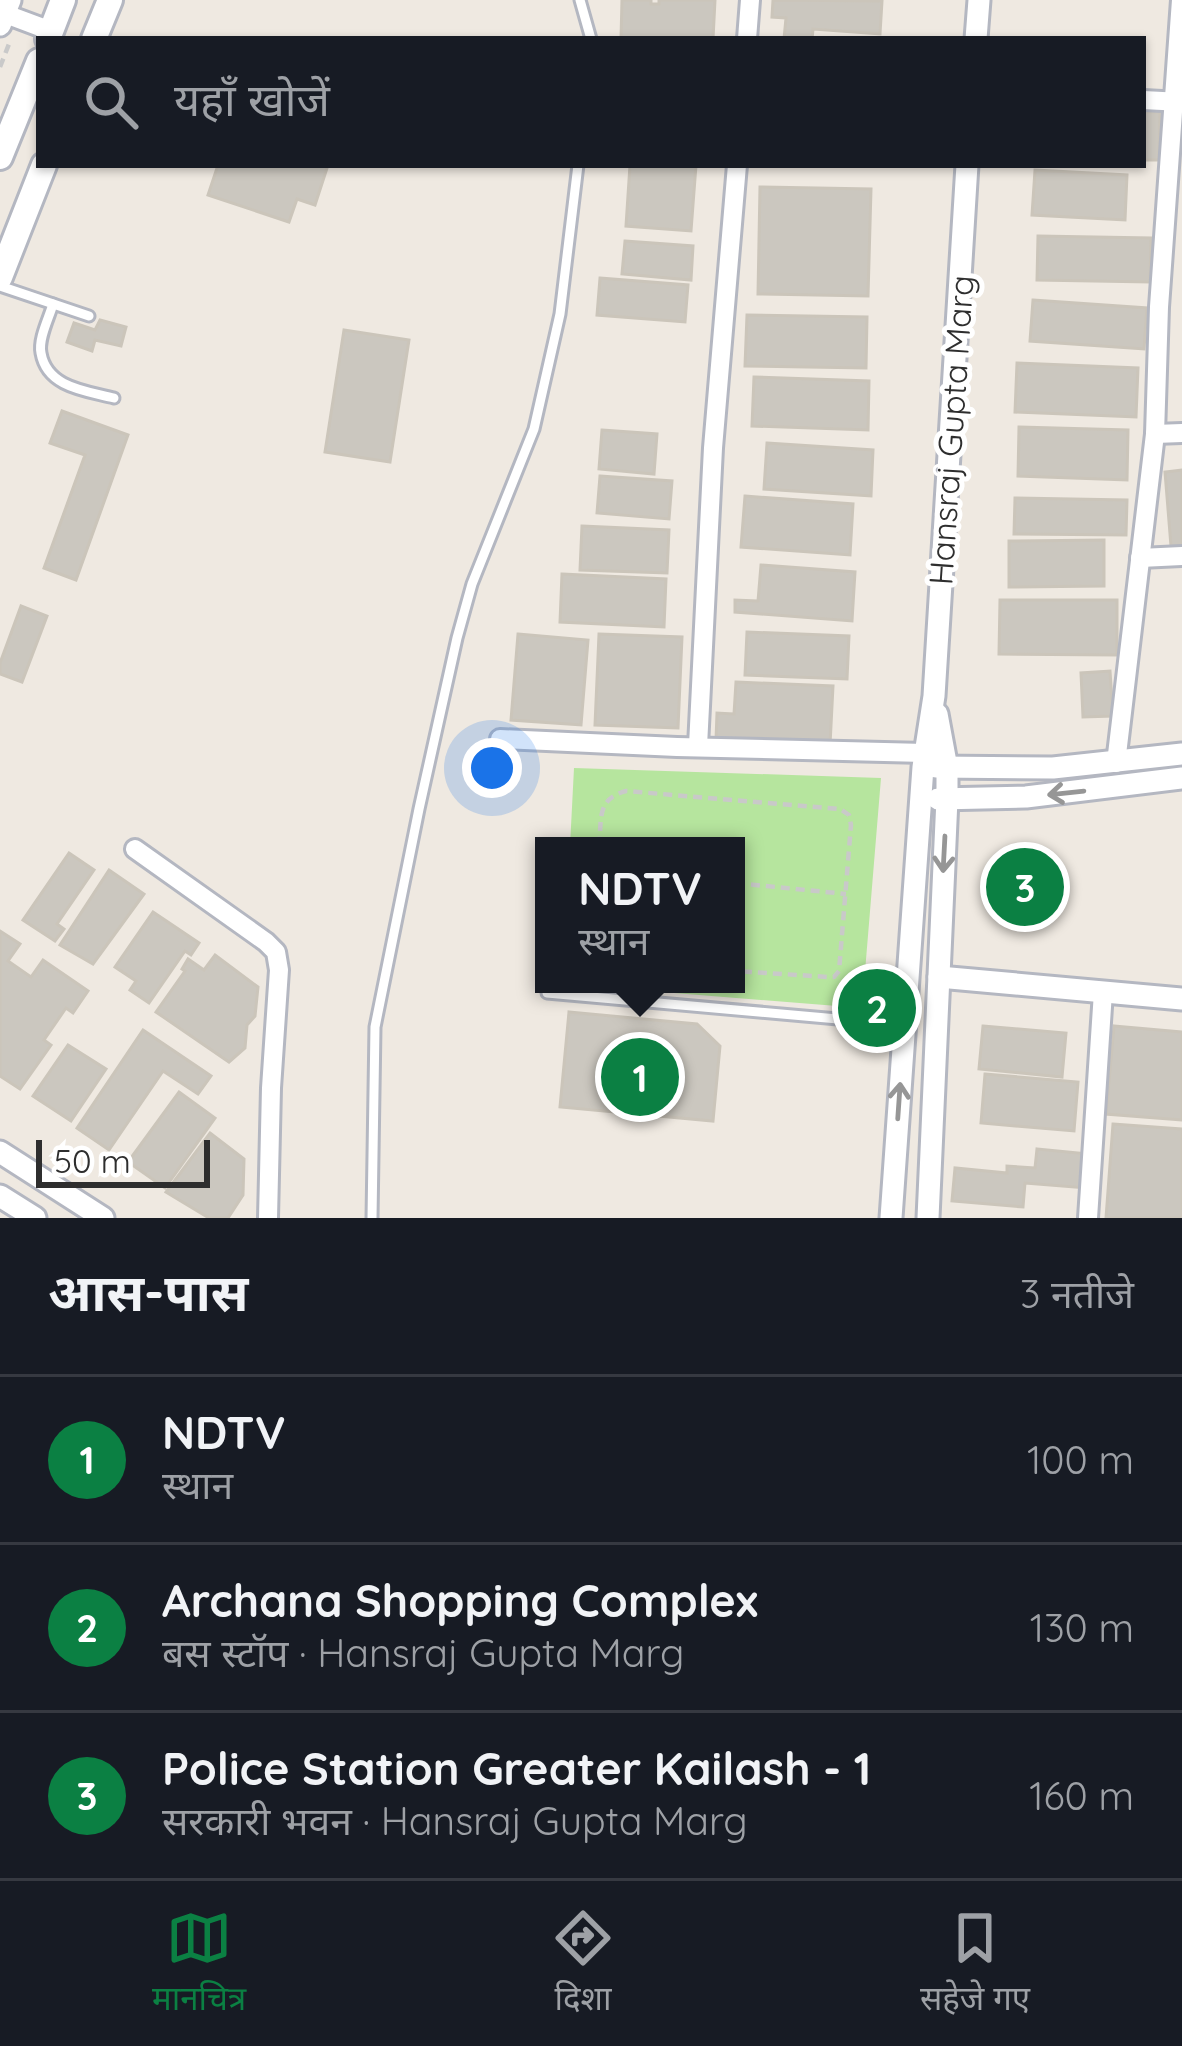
<!DOCTYPE html>
<html lang="hi">
<meta charset="utf-8">
<style>
body{margin:0;font-family:Quicksand,"Noto Sans Devanagari",sans-serif;background:#242831;color:#f1f3f6}
.scale{position:absolute;left:36px;bottom:30px;width:174px;box-sizing:border-box;padding-left:12px;border:6px solid #2e2e2e;border-top:0;font-size:33px;line-height:42px;white-space:nowrap;color:#2e2e2e;-webkit-text-stroke:9px #fff;paint-order:stroke}
.you{position:absolute;left:492px;top:768px;width:42px;height:42px;margin:-30px;border:9px solid #fff;border-radius:50%;background:#1a73e8;box-shadow:0 0 0 18px #1a73e833}
.badge{display:grid;place-items:center;width:78px;height:78px;border-radius:50%;background:#0b8043;color:#fff;font-size:39px;font-weight:700}
.pin{position:absolute;translate:-50% -50%;border:6px solid #fff;box-shadow:0 3px 12px #0006}
.popup{position:absolute;left:535px;top:837px;width:210px;height:156px;box-sizing:border-box;display:grid;place-content:center;border-radius:0px;background:#171b24;filter:drop-shadow(0 3px 9px #0005);font-size:39px;white-space:nowrap;color:#9ea1a6}
.popup b{font-size:45px;color:#f1f3f6}
.popup::after{content:'';position:absolute;left:50%;top:100%;margin-left:-24px;border:24px solid transparent;border-top-color:#171b24}
.list{margin:0;padding:0;list-style:none}
h2{display:flex;justify-content:space-between;align-items:center;height:156px;margin:0;padding:0 48px;font-size:51px}
h2 small{font-size:39px;font-weight:400;color:#9ea1a6}
.list li{display:grid;grid-template-columns:78px 1fr auto;gap:36px;align-items:center;box-sizing:border-box;height:168px;padding:0 48px;border-top:3px solid #363941}
.list b{display:block;font-size:45px;white-space:nowrap}
.list p{margin:0;font-size:39px;white-space:nowrap;color:#9ea1a6}
.list em{font-size:39px;font-style:normal;color:#9ea1a6}
.icon{flex:none;width:66px;height:66px;fill:none;stroke:currentColor;stroke-width:2;stroke-linecap:round;stroke-linejoin:round}
.map{position:relative;flex:none;width:1182px;height:1218px;overflow:hidden}
.search{position:absolute;background:#171b24;box-shadow:0 3px 9px #0004;left:36px;right:36px;top:36px;height:132px;display:flex;align-items:center;gap:30px;box-sizing:border-box;padding:0 42px;border-radius:0px;color:#9ea1a6;font-size:45px}
.sheet{height:660px;background:#171b24}
nav{display:flex;justify-content:space-around;align-items:center;box-sizing:border-box;height:168px;border-top:3px solid #363941;background:#171b24;font-size:33px;color:#9ea1a6}
nav a{display:grid;justify-items:center;gap:6px}
nav .on{color:#0b8043}
.map>svg:first-child{display:block}
.green{fill:#b6e59e}
.building{fill:#cbc7bf;stroke:#cbc5ba;stroke-width:3}
.lines{fill:none;stroke-linecap:round;stroke-linejoin:round}
.service-casing{stroke:#b4b7c1;stroke-width:15}
.minor-casing{stroke:#b4b7c1;stroke-width:24}
.tertiary-casing{stroke:#b4b7c1;stroke-width:27}
.secondary-casing{stroke:#b4b7c1;stroke-width:30}
.path{stroke:#c9c9c9;stroke-width:4.5;stroke-dasharray:9 6;stroke-linecap:butt}
.service{stroke:#fff;stroke-width:9}
.minor{stroke:#fff;stroke-width:18}
.tertiary{stroke:#fff;stroke-width:21}
.secondary{stroke:#fff;stroke-width:24}
.oneway{stroke:#969696}
.labels{text-anchor:middle;stroke-width:10;stroke-linejoin:round;paint-order:stroke}
.street-label{font-size:33px;fill:#2e2e2e;stroke:#fff}
</style>
<div class="map">
<svg width="1182" height="1218" viewBox="0 0 1182 1218">
<rect width="100%" height="100%" fill="#efe9e1"/>
<polygon class="green" points="574,768 881,778 862,1008 563,984 736,984 736,846 570,846"/>
<g class="building">
<polygon points="622,0 651,0 651,4 659,4 659,0 715,0 713,39 621,39"/>
<polygon points="773,0 882,1 880,34 813,29 812,39 784,39 786,18 772,17"/>
<polygon points="1143,112 1160,112 1159,160 1143,160"/>
<polygon points="218,165 328,165 315,205 297,199 289,222 208,195"/>
<polygon points="630,165 696,165 691,231 626,226"/>
<polygon points="1035,170 1127,175 1125,220 1032,215"/>
<polygon points="760,187 871,189 868,296 758,294"/>
<polygon points="1038,236 1151,238 1150,282 1037,280"/>
<polygon points="625,241 693,246 691,280 622,274"/>
<polygon points="600,278 688,285 685,322 597,315"/>
<polygon points="1033,300 1147,308 1144,349 1030,341"/>
<polygon points="747,315 867,317 866,368 745,366"/>
<polygon points="100,320 126,327 121,346 95,340 92,351 67,342 74,323 95,330"/>
<polygon points="344,330 409,340 390,462 325,452"/>
<polygon points="1017,363 1138,368 1136,417 1015,412"/>
<polygon points="754,377 869,381 868,430 752,426"/>
<polygon points="62,411 128,435 76,580 44,568 85,455 50,443"/>
<polygon points="1019,427 1128,430 1127,480 1018,476"/>
<polygon points="602,430 657,434 654,474 599,469"/>
<polygon points="767,443 873,450 871,496 764,489"/>
<polygon points="1182,470 1182,545 1171,546 1165,472"/>
<polygon points="600,476 672,481 669,519 597,513"/>
<polygon points="745,496 853,504 850,555 741,547"/>
<polygon points="1015,498 1127,500 1126,535 1014,534"/>
<polygon points="582,526 669,530 667,573 580,570"/>
<polygon points="1104,540 1104,586 1009,587 1009,541"/>
<polygon points="761,565 855,572 852,621 735,612 735,600 758,601"/>
<polygon points="562,574 666,579 664,627 560,622"/>
<polygon points="1000,600 1117,600 1117,655 999,654"/>
<polygon points="21,606 47,616 22,682 0,674 0,663"/>
<polygon points="747,632 849,636 847,679 745,675"/>
<polygon points="518,634 588,640 581,725 511,720"/>
<polygon points="599,634 682,637 678,728 595,725"/>
<polygon points="1110,671 1113,716 1083,717 1081,673"/>
<polygon points="736,682 833,686 830,745 716,740 717,713 734,714"/>
<polygon points="69,853 94,870 57,924 64,929 55,941 23,920"/>
<polygon points="109,870 144,894 93,964 60,945"/>
<polygon points="153,912 199,943 191,955 185,951 149,1003 130,990 136,981 115,967"/>
<polygon points="0,931 20,944 8,961 31,977 43,960 88,991 73,1013 66,1008 44,1040 51,1045 20,1089 0,1076"/>
<polygon points="215,955 258,987 255,1016 247,1025 245,1048 229,1062 156,1012 185,971 182,969 188,959 204,970"/>
<polygon points="569,1012 697,1024 720,1046 713,1121 560,1107"/>
<polygon points="983,1026 1066,1033 1062,1077 979,1069"/>
<polygon points="1114,1026 1182,1032 1182,1120 1106,1114"/>
<polygon points="143,1030 211,1076 198,1094 163,1071 109,1150 77,1128"/>
<polygon points="68,1045 106,1069 71,1121 33,1096"/>
<polygon points="985,1074 1078,1082 1074,1131 981,1123"/>
<polygon points="179,1092 215,1118 165,1188 128,1162"/>
<polygon points="1113,1124 1182,1129 1182,1218 1106,1218"/>
<polygon points="210,1133 244,1159 243,1195 228,1218 209,1218 166,1192"/>
<polygon points="1037,1149 1089,1154 1086,1188 1025,1183 1023,1207 952,1201 955,1168 1007,1173 1007,1166 1035,1168"/>
</g>
<g class="lines">
<g class="service-casing">
<g id="service">
<polyline points="580,0 591,39"/>
<polyline points="0,286 89,316"/>
<path d="M 53,304 C 49,318 38,339 41,353 C 47,388 87,391 114,398"/>
<polyline points="547,993 905,1025"/>
<polyline points="372,1218 375,1027 419,809 457,638 472,584 534,429 560,314 578,165"/>
</g>
</g>
<g class="minor-casing">
<g id="minor">
<polyline points="0,12 51,31"/>
<polyline points="747,39 750,0"/>
<polyline points="1143,100 1182,102"/>
<polyline points="1155,434 1182,433"/>
<polyline points="1140,558 1182,556"/>
<polyline points="500,739 677,747 925,753"/>
<polyline points="698,746 713,448 737,165"/>
<polyline points="1116,763 1155,434 1159,307 1181,0"/>
<polyline points="135,849 266,942 276,952 279,970 271,1088 268,1218"/>
<polyline points="1088,1218 1103,992"/>
</g>
</g>
<g class="tertiary-casing">
<g id="tertiary">
<polyline points="0,25 10,0"/>
<polyline points="976,39 979,0"/>
<polyline points="936,767 1053,768 1182,754"/>
<polyline points="938,799 1026,797 1182,778"/>
<polyline points="939,977 1182,999"/>
<polyline points="0,1152 103,1218"/>
<polyline points="0,1196 35,1218"/>
<polyline points="891,1218 923,767 934,696 967,165"/>
<polyline points="928,1218 947,799 947,768 937,714"/>
</g>
</g>
<g class="secondary-casing">
<g id="secondary">
<polyline points="48,39 63,0"/>
<polyline points="94,39 110,0"/>
<polyline points="0,157 39,61"/>
<polyline points="0,277 44,165"/>
</g>
</g>
<g class="path">
<polyline points="0,67 9,44"/>
<path d="M 599,846 C 602,819 596,799 626,791 L 840,809 L 849,815 L 851,825 L 839,971 L 834,977 L 828,977 L 736,971"/>
<polyline points="736,883 846,894"/>
</g>
<use href="#service" class="service"/>
<use href="#minor" class="minor"/>
<use href="#tertiary" class="tertiary"/>
<use href="#secondary" class="secondary"/>
</g>
<defs><path id="oneway-shaft" d="M-6 0H5M1.5-3L5.5 0L1.5 3" fill="none" stroke-width="1.6" stroke-linecap="round" stroke-linejoin="round" transform="scale(3)"/></defs>
<g class="oneway">
<use href="#oneway-shaft" transform="translate(1066 793) rotate(174)"/>
<use href="#oneway-shaft" transform="translate(944 854) rotate(93)"/>
<use href="#oneway-shaft" transform="translate(899 1101) rotate(-86)"/>
</g>
<g class="labels">
<g class="street-label">
<text transform="translate(951 430) rotate(-86)" y="12">Hansraj Gupta Marg</text>
</g>
</g>
</svg>
<div class="scale">50 m</div>
<div class="you"></div>
<div class="pin badge" style="left:640px;top:1077px">1</div>
<div class="popup"><b>NDTV</b>स्थान</div>
<div class="pin badge" style="left:877px;top:1008px">2</div>
<div class="pin badge" style="left:1025px;top:887px">3</div>
<div class="search"><svg class="icon" aria-label="search" viewBox="0 0 24 24"><circle cx="10" cy="10" r="6"/><path d="M15 15l6 6"/></svg>यहाँ खोजें</div>
</div>
<section class="sheet">
<h2>आस-पास<small>3 नतीजे</small></h2>
<ul class="list">
<li><span class="badge">1</span><div><b>NDTV</b><p>स्थान</p></div><em>100 m</em></li>
<li><span class="badge">2</span><div><b>Archana Shopping Complex</b><p>बस स्टॉप · Hansraj Gupta Marg</p></div><em>130 m</em></li>
<li><span class="badge">3</span><div><b>Police Station Greater Kailash - 1</b><p>सरकारी भवन · Hansraj Gupta Marg</p></div><em>160 m</em></li>
</ul>
</section>
<nav>
<a class="on"><svg class="icon" aria-label="map" viewBox="0 0 24 24"><path d="M3 6l6-2 6 2 6-2v14l-6 2-6-2-6 2zM9 4v14M15 6v14"/></svg>मानचित्र</a>
<a><svg class="icon" aria-label="directions" viewBox="0 0 24 24"><path d="M12 3l9 9-9 9-9-9zM9 14v-3h6M13 9l2 2-2 2"/></svg>दिशा</a>
<a><svg class="icon" aria-label="saved" viewBox="0 0 24 24"><path d="M7 4h10v16l-5-4-5 4z"/></svg>सहेजे गए</a>
</nav>
